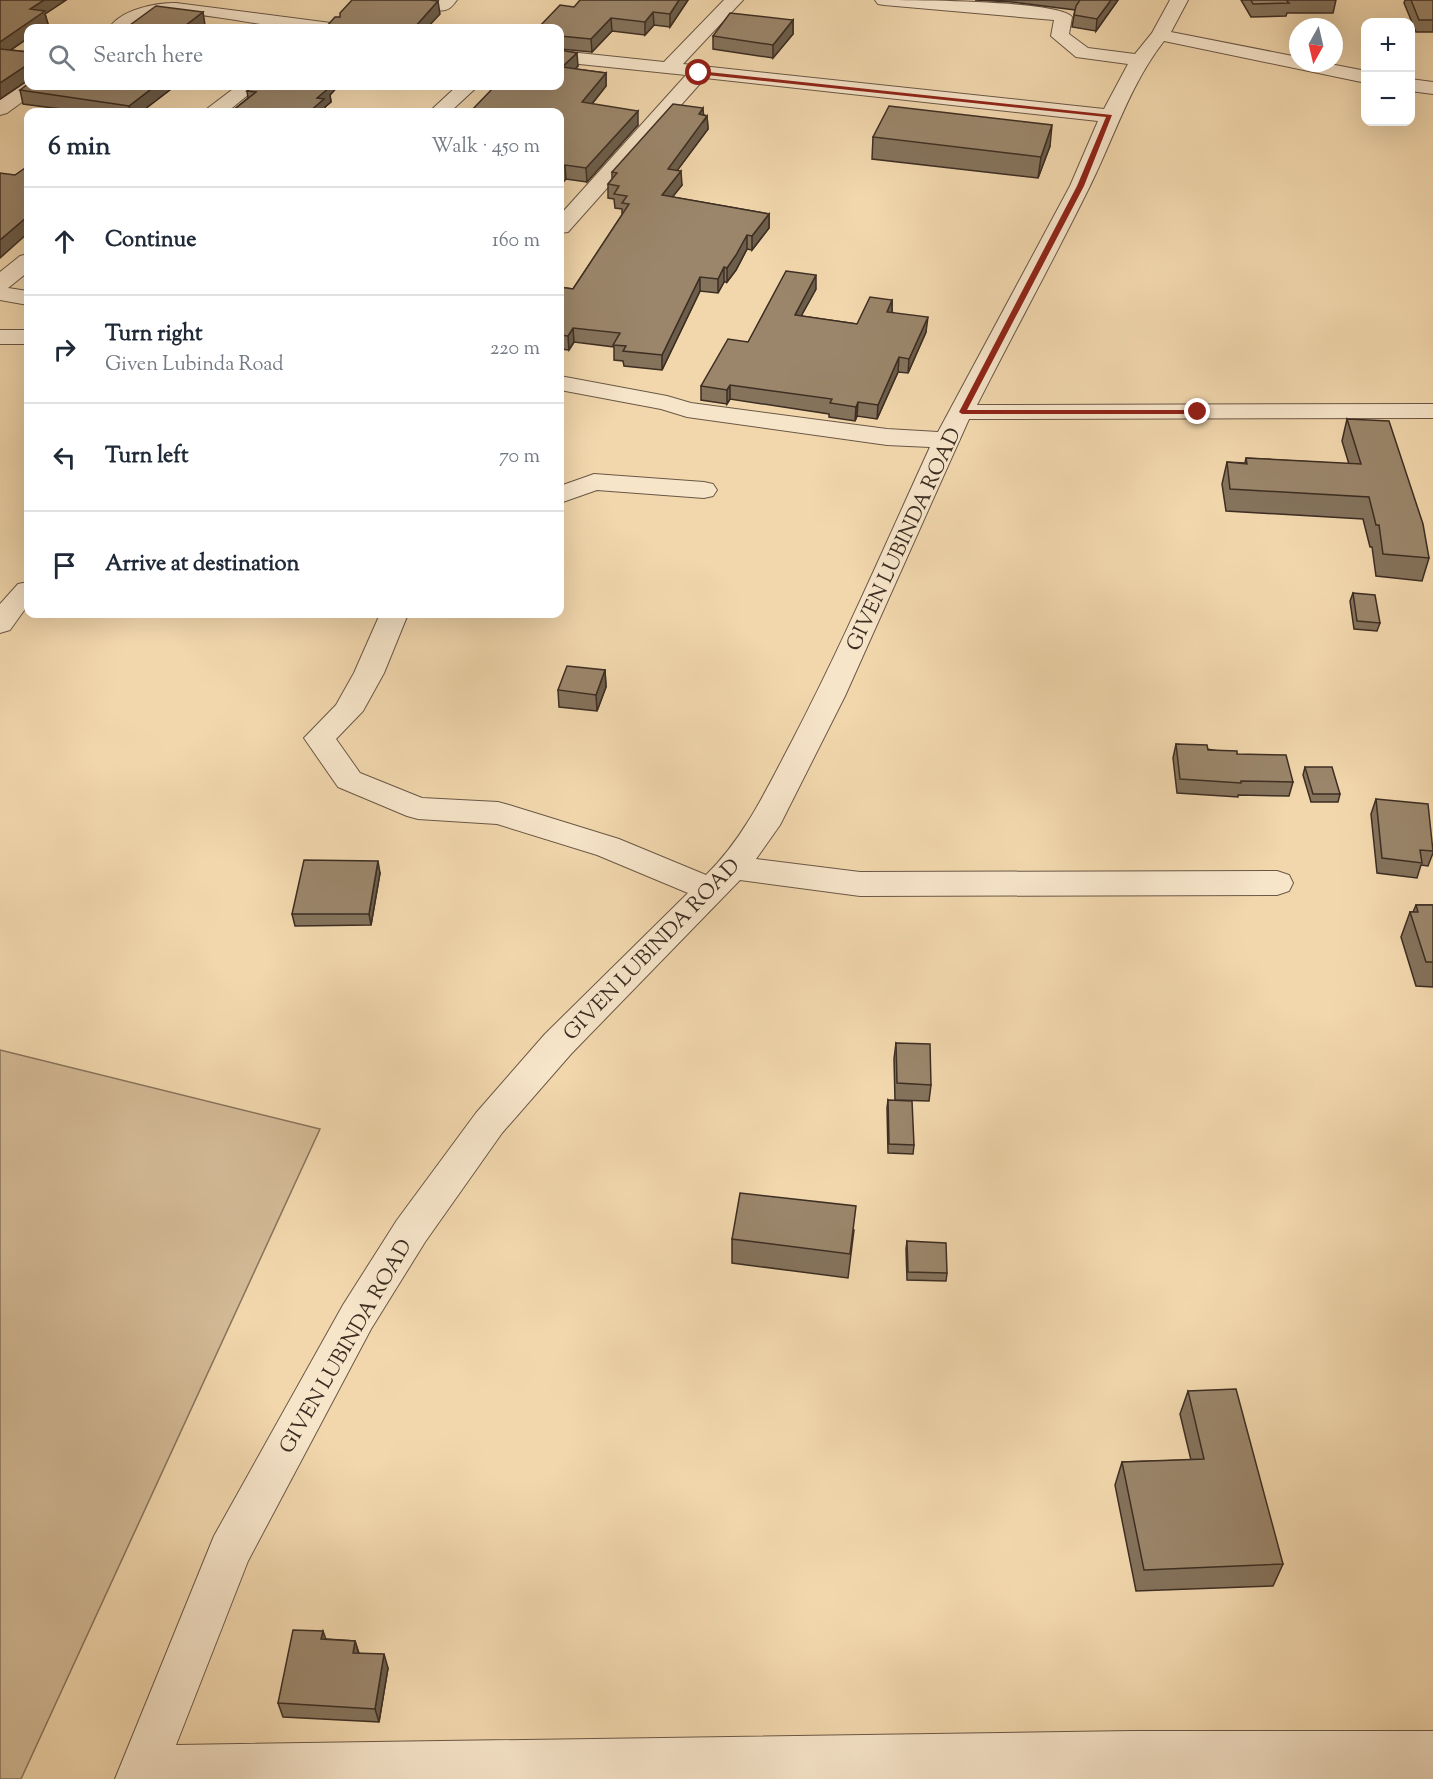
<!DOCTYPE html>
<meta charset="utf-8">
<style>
body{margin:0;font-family:"Sorts Mill Goudy",serif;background:#f2f2f3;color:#1f2937}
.controls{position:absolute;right:18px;top:18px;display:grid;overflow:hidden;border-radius:12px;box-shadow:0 6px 24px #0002}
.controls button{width:54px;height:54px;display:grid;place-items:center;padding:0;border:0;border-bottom:2px solid #e0e1e3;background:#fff;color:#1f2937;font:30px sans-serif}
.compass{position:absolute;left:1289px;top:18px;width:54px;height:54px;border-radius:50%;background:#fff;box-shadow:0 6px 24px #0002;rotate:188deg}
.stop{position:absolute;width:18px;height:18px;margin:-14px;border:4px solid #8f2418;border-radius:50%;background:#fff}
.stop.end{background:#8f2418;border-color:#fff;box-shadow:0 2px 6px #0008}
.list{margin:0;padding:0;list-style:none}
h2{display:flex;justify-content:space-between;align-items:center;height:78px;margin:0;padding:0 24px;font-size:26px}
h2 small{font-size:20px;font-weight:400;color:#747a83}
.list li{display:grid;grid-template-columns:39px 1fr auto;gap:18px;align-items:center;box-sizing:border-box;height:108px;padding:0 24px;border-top:2px solid #e0e1e3}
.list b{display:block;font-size:22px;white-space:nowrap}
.list p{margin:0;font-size:20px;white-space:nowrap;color:#747a83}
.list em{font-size:20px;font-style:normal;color:#747a83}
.icon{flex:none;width:33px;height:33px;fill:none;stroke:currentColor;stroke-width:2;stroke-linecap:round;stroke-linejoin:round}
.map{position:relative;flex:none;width:1433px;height:1779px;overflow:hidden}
.search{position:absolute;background:#fff;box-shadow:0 6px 24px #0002;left:24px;top:24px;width:540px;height:66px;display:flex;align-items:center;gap:15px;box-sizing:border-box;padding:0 21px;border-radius:12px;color:#747a83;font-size:22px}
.panel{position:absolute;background:#fff;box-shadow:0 6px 24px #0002;left:24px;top:108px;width:540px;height:510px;border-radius:12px}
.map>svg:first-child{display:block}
.green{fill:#d3ba96;stroke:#88745c;stroke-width:1.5}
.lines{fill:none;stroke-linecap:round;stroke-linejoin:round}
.minor-casing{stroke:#6a5846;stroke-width:2}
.minor{fill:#f7e5ca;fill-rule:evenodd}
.wall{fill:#85735c;stroke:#3d2e23;stroke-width:1.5}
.shaded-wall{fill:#6c5e4b;stroke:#3d2e23;stroke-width:1.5}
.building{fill:#9b866b;stroke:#3d2e23;stroke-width:1.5}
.route{fill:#8f2418}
.labels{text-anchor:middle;stroke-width:4.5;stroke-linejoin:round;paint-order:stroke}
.street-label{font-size:21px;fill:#3d2e23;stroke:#f7e5ca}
</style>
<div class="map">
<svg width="1433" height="1779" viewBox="0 0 1433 1779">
<rect width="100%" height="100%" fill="#f2d7ad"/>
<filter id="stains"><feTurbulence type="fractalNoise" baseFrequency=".00333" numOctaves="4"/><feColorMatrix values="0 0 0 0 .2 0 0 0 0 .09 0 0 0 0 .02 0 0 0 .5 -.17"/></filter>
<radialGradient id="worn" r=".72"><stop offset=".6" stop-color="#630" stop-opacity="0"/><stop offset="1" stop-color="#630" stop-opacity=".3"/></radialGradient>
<polygon class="green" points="0,1050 320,1129 21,1779 0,1779"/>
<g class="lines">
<g class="minor-casing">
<g id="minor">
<path d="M 439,0 L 457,0 C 451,8 447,12 437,10 L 434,6 Z"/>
<path d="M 724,0 L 743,0 L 683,64 L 1104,109 L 1128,64 L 1076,57 L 1051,36 L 1054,20 L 884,5 L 878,4 L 875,0 C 904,0 1059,0 1072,17 L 1069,34 L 1088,48 L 1135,54 L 1152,33 L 1170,0 L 1188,0 L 1171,32 L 1298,57 L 1298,63 L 1325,63 L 1366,71 L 1366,83 L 1164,41 C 1129,86 1114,138 1089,188 C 1053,261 1014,332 977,405 L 1433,404 L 1433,418 L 969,419 L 845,696 L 780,825 L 756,859 L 860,872 L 1277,871 L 1289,875 L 1293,883 L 1289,891 L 1277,895 L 860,896 L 740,880 L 571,1054 L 502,1133 L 425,1242 L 371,1329 L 248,1561 L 176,1745 L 1132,1731 L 1433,1731 L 1433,1779 L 115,1779 L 214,1536 L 343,1305 L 397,1220 L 476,1113 L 545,1034 L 688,893 L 597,855 L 497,824 L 418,819 L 407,816 L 338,787 L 304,738 L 336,705 L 354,673 L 380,614 L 408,614 L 384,673 L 363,711 L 336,739 L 360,773 L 422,798 L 498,802 L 509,805 L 619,839 L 706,875 C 745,837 767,788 792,741 C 842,645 885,545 930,447 L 887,445 L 687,417 L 661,409 L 560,390 L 560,376 L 667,396 L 691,403 L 887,429 L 938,432 L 1070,186 L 1098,121 L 705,78 L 568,232 L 560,233 L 560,215 L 686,75 L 560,62 L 560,51 L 664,62 Z"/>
<path d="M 176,3 L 331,23 L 337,24 L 340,28 C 285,34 230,15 175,13 C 148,13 136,31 109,28 C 122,9 155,3 176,3 Z"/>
<polygon points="1410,79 1433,82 1433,94 1410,91"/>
<polygon points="27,82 28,86 44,86 7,113 0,115 0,100"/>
<polygon points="237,86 259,86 227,112 205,112 208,108"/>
<polygon points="457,86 478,86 450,112 429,112"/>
<polygon points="28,254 28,272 8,288 28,291 28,305 0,300 0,272 20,256"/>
<rect x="0" y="330" width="28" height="14"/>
<polygon points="594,474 704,482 713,484 717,490 713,496 704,498 597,490 560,503 560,486"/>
<polygon points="28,582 28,605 10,630 0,633 0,604 18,584"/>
</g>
</g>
<use href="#minor" class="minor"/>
</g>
<g class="wall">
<polygon points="0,0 66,0 45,14 48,24 42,28 28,28 28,38 11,50 28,52 28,81 28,80 0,99"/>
<polygon points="688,0 670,27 654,25 645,35 612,31 592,52 560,49 560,28 574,7"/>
<polygon points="975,0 1118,0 1096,31 1072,27 1075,10 1012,2"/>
<polygon points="1241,0 1336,0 1333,13 1287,13 1286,16 1251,17"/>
<polygon points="1405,0 1433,0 1433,32 1416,32 1404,3"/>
<polygon points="793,20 793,34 773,58 713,49 713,36"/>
<polygon points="560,50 578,66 575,69 606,73 606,86 592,104 638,125 587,182 566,179 494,87 494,86 560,86"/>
<polygon points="175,86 141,112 84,112 23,104 20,90"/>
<polygon points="254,86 338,86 330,95 331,102 325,107 326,112 231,112 248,98 247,91"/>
<polygon points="704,115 707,116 708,129 677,170 682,185 672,197 769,214 769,228 752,250 747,249 736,270 727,282 724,282 718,293 700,291 662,370 624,366 623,361 614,360 614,347 574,342 569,350 560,349 560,287 573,289 622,215 622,209 615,208 614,199 608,198 608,184 612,179 612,172"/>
<polygon points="873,137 1050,146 1038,178 872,159"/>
<polygon points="816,289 801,316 857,324 892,300 892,312 926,332 908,373 898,372 877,419 857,416 855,421 829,417 829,414 730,399 727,404 701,400 701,386 748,342"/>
<polygon points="1347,419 1429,558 1422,581 1376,576 1372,547 1370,547 1363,519 1226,511 1222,484 1227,462 1245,463 1246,458 1349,464 1342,441"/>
<polygon points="1353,593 1380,623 1377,631 1354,629 1350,601"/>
<polygon points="605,670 606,687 597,711 559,707 558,690"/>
<polygon points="1176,744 1237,754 1293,782 1289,796 1238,795 1238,797 1177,793 1173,758"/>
<polygon points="1305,767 1340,794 1338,802 1311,802 1303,775"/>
<polygon points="1376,799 1433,845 1433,853 1428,866 1421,865 1417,878 1377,873 1371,814"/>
<polygon points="380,873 371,925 295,926 292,914"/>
<polygon points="1416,905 1433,905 1433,987 1416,986 1401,937 1410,912 1413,912"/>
<polygon points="896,1043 931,1085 929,1101 895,1100 894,1059"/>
<polygon points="888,1100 914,1145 913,1154 888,1153 887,1108"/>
<polygon points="854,1230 848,1278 732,1263 732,1239"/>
<polygon points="907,1241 947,1273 946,1281 907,1280 906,1249"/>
<polygon points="1188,1391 1283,1564 1273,1586 1136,1591 1115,1485 1122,1462 1191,1460 1180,1414"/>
<polygon points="326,1639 355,1641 359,1653 388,1668 379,1722 283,1717 278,1703"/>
</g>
<g class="shaded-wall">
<polygon points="44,0 66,0 45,14 48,24 42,28 28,28 28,38 0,57 0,42 30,9"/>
<polygon points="679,0 688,0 670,27 670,14"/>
<polygon points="1111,0 1118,0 1096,31 1097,19"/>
<polygon points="438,1 440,14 427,28 414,28"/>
<polygon points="203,12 205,25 201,28 182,28"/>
<polygon points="653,12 654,25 645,35 645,22"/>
<polygon points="611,18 612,31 592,52 591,39"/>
<polygon points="793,20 793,34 773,58 773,45"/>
<polygon points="577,53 578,66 563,81 562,67"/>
<polygon points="24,67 28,80 0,99 0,83"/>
<polygon points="606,73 606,86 582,116 582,102"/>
<polygon points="155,86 175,86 141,112 131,112 129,106"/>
<polygon points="324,86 338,86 330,95 331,102 325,107 326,112 309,112"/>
<polygon points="703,108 704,121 707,116 708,129 668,183 668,169"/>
<polygon points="638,111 638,125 587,182 586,168"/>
<polygon points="1052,125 1050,146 1038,178 1041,157"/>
<polygon points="565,165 566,179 560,186 560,171"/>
<polygon points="681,171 682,185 663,209 662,195"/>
<polygon points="769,214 769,228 752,250 752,236"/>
<polygon points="28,216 28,233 0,258 0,240"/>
<polygon points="747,235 747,249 736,270 727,282 727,268"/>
<polygon points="724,267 724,282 718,293 718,279"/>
<polygon points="816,275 816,289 794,329 795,315"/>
<polygon points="700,277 700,291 662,370 662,355"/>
<polygon points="892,300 892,314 887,312"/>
<polygon points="928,317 926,332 908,373 909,359"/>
<polygon points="573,328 574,342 569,350 568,336"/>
<polygon points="899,357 898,372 877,419 878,405"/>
<polygon points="730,385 730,399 727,404 727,390"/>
<polygon points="858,402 857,416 855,421 856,407"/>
<polygon points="605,670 606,687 597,711 596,695"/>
<polygon points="378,861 380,873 371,925 369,914"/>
<polygon points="323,1631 328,1645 321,1639"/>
<polygon points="355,1641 359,1655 353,1653"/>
<polygon points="384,1654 388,1668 379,1722 375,1709"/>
</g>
<g class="building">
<polygon points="0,0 44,0 30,9 45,11 0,42"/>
<polygon points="352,0 429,0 438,1 414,28 325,28 335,17 340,17 340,13"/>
<polygon points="580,0 679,0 670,14 653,12 645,22 611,18 591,39 560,36 560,28 538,28 560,5 574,7"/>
<polygon points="1080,0 1111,0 1097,19 1074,15 1076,6"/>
<polygon points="1251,0 1286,0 1289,3 1253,4"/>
<polygon points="1411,0 1433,0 1433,20 1419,20"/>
<polygon points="156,6 203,12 182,28 126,28"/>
<polygon points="730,13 793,20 773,45 713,36"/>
<polygon points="0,49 28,52 28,70 26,70 24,67 0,83"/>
<polygon points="560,50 577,53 562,67 606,73 582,102 638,111 586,168 565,165 560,171 560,112 470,112 495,86 560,86"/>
<polygon points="28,84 28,86 155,86 129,106 20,90"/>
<polygon points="254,86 324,86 322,87 329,88 317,98 324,99 309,112 231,112 256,92 247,91"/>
<polygon points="673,104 703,108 699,114 707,116 668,169 681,171 662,195 769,214 752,236 747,235 736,255 727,268 724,267 718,279 700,277 662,355 623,351 626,346 613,345 620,333 573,328 568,336 560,335 560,287 573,289 629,204 622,203 627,196 614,194 619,186 608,184 617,173 612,172"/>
<polygon points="889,106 1052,125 1041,157 873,137"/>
<polygon points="28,166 28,216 0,240 0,173 15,175"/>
<polygon points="786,271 816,275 795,315 857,324 870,297 892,300 887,312 928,317 909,359 899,357 878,405 858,402 856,407 830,403 832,399 730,385 727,390 701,386 728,339 748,342"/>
<polygon points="1347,419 1389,421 1423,524 1429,558 1383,554 1379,525 1376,525 1369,497 1230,489 1227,462 1247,464 1246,458 1361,464"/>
<polygon points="1353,593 1375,595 1380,623 1357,621"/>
<polygon points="567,666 605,670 596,695 558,690"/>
<polygon points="1176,744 1207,745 1208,750 1237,751 1237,754 1286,755 1293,782 1241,781 1241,783 1180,779"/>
<polygon points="1305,767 1332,767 1340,794 1313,794"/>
<polygon points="1376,799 1428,804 1433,851 1420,850 1422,863 1382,858"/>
<polygon points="304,860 378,861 369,914 292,914"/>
<polygon points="1416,905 1433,905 1433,962 1426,962 1410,912 1418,912"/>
<polygon points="896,1043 930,1044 931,1085 897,1083"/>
<polygon points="888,1100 912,1101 914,1145 889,1144"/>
<polygon points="740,1193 856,1206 850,1254 732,1239"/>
<polygon points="907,1241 946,1243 947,1273 908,1272"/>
<polygon points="1236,1389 1283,1564 1144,1570 1122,1462 1204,1459 1188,1391"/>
<polygon points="293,1630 323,1631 321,1639 355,1641 353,1653 384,1654 375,1709 278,1703"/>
</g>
<polygon class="route" points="699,71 1112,115 1084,186 967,410 1198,410 1202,412 1198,414 962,414 959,412 1077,186 1106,117 697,74"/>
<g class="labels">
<g class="street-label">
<text transform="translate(903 539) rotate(-65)" y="7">GIVEN LUBINDA ROAD</text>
<text transform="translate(651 949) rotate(-46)" y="7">GIVEN LUBINDA ROAD</text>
<text transform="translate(345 1346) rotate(-60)" y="7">GIVEN LUBINDA ROAD</text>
</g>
</g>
<rect width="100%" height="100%" filter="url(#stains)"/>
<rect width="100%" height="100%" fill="url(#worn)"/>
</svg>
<div class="controls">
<button>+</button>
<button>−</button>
</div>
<svg class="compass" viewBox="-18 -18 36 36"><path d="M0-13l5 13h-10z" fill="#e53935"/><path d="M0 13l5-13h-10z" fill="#747a83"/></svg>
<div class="stop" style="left:699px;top:73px"></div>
<div class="stop end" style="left:1198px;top:412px"></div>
<div class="search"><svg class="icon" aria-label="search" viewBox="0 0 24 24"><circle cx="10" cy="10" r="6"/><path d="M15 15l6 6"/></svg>Search here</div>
<section class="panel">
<h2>6 min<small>Walk · 450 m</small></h2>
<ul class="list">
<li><svg class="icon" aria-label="ahead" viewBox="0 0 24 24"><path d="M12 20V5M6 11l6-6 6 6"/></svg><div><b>Continue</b></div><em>160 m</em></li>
<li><svg class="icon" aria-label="right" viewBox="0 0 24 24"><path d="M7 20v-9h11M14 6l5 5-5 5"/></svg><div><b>Turn right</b><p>Given Lubinda Road</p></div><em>220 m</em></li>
<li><svg class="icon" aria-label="left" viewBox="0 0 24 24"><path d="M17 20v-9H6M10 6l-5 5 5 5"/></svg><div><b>Turn left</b></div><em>70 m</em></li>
<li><svg class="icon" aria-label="arrive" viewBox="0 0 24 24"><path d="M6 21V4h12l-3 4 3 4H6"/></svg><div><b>Arrive at destination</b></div></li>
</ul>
</section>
</div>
